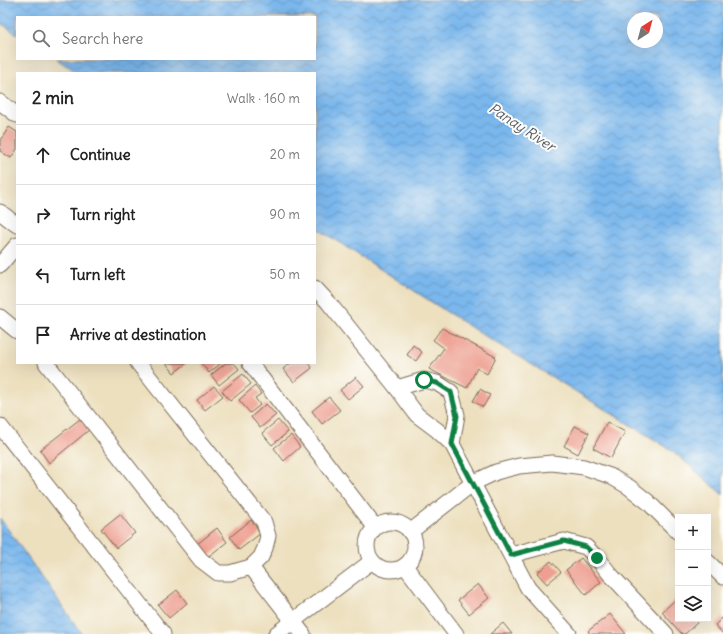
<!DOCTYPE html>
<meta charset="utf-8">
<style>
body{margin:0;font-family:Delius,sans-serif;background:#f2f2f2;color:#222}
.controls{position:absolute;right:12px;bottom:12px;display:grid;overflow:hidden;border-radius:0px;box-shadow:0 4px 16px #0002}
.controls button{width:36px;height:36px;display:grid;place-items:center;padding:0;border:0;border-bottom:1px solid #e0e0e0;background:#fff;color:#222;font:20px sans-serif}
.compass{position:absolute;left:627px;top:12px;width:36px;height:36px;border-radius:50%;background:#fff;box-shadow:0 4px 16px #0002;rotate:36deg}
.stop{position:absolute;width:12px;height:12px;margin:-9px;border:3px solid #0b8043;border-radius:50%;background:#fff}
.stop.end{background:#0b8043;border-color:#fff;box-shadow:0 1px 4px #0008}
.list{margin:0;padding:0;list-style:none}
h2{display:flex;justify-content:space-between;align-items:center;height:52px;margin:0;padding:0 16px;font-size:17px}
h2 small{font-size:13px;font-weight:400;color:#767676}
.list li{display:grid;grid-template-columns:26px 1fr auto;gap:12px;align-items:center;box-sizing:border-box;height:60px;padding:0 16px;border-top:1px solid #e0e0e0}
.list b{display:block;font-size:15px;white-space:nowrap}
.list em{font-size:13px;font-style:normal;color:#767676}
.icon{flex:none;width:22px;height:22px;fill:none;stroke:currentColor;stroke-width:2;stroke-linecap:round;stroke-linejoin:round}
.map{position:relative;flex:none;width:723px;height:634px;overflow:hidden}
.search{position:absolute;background:#fff;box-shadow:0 4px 16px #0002;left:16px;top:16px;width:300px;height:44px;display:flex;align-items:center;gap:10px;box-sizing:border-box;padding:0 14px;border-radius:0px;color:#767676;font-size:15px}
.panel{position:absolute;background:#fff;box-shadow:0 4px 16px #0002;left:16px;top:72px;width:300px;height:292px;border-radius:0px}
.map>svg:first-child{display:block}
.water{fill:url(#water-waves);stroke:#5a7086;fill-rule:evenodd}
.building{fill:#ee9f91}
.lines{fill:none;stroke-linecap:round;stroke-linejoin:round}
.street-casing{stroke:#796a56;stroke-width:17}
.street{stroke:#fff;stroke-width:15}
.route{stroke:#0b8043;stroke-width:5}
.labels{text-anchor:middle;stroke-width:4;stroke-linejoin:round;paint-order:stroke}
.water-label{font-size:14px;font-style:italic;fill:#515b66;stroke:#fdfcf7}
</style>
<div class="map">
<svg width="723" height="634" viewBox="0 0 723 634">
<defs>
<pattern id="water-waves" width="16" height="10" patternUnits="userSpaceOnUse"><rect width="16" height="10" fill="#7ab7ed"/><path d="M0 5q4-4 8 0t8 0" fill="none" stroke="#6595bf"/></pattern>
</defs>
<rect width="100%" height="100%" fill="#fdfcf7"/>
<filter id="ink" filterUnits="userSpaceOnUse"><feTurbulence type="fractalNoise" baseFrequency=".025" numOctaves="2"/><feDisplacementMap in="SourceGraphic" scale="8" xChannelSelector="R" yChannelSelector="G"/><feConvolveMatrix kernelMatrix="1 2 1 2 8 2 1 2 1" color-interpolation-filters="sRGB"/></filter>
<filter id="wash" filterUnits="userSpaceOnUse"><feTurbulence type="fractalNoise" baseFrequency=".012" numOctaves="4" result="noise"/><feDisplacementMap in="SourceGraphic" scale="16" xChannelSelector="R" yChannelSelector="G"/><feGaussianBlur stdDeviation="0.9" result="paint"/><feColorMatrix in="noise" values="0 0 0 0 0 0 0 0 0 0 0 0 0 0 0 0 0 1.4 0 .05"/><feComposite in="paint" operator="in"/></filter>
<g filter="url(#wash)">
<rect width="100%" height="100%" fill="#ede0bf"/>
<g class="water">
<path d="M 0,0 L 723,0 L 723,495 L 673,451 L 478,332 L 315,227 L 315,73 L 78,73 L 56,59 L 315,59 L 315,17 L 17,17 L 17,34 L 0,23 ZM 633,18 L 657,18 L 657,42 L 633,42 Z"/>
<polygon points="0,518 82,634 0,634"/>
</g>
<g id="blocks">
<g class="building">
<polygon points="9,127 17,132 17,149 11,158 0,151 0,141"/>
<polygon points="442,328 496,357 487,374 477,368 467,388 429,369 444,348 433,340"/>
<polygon points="413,345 422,352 416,361 407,355"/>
<polygon points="166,363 187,363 174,373"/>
<polygon points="201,363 221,363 209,373"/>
<polygon points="226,363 234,363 239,369 219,385 211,375"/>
<polygon points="291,363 308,363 312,368 294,382 283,369"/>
<polygon points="243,374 251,384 230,401 222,391"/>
<polygon points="356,377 364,386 348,399 340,390"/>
<polygon points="214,386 223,396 205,410 197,400"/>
<polygon points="255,386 261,394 255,398 260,405 250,413 239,400"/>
<polygon points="480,389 490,395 483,407 473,401"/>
<polygon points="329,397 340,410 322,424 312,411"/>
<polygon points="266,404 276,415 260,428 251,417"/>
<polygon points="80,419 89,430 49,463 40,450"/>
<polygon points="278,420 288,432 272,445 262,433"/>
<polygon points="607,422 625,432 611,458 593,448"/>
<polygon points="575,426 589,433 578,454 564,446"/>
<polygon points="291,435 300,447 284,461 274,448"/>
<polygon points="120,514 135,533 116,548 101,529"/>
<polygon points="251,520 261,533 239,550 230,537"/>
<polygon points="217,528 227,542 205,559 195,546"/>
<polygon points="581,558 601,582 586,595 566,570"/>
<polygon points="551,561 561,572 547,584 537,573"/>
<polygon points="478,584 489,598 469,614 458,600"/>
<polygon points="177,590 187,603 169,618 158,605"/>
<polygon points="678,597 678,619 701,619 685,634 682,634 662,612"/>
<polygon points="610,614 626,634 590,634 588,631"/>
<polygon points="723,617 723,634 715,625"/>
<polygon points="503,623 512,634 490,634"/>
</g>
</g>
</g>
<g filter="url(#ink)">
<use href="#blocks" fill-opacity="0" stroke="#796a56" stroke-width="1"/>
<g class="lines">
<g class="street-casing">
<g id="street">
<polyline points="0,102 17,115"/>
<polyline points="0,212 17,225"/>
<polyline points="0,265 17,245"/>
<polyline points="315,288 328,302 397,388 417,415 437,430 452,444 528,588 569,634"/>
<polyline points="0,317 17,331"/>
<polyline points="46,363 201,560 218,573 230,573 251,567 261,557 265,548 268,536 264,522 138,363"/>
<polyline points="250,363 375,527"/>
<polyline points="397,388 424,380 437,383 451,392 457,415 452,444"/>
<polyline points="0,426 163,634"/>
<circle cx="391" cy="546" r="24"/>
<polyline points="410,532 473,483 496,472 519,466 552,463 584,467 610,476 629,487 648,502 678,532"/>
<polyline points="511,555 564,541 586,547 597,558 610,574 666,634"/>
<polyline points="708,562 723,577"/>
<polyline points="405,566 456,634"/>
<polyline points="251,567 303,634"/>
<polyline points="276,634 372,561"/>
</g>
</g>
<use href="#street" class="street"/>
</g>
</g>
<g class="lines" filter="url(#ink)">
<polyline class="route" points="424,380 437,383 451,392 457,416 452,444 511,555 564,541 586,547 597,558"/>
</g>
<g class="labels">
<g class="water-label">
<text transform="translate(522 127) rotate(33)" y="5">Panay River</text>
</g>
</g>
</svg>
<div class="controls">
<button>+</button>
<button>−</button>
<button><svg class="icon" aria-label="layers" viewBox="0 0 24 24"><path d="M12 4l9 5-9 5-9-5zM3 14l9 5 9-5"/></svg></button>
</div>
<svg class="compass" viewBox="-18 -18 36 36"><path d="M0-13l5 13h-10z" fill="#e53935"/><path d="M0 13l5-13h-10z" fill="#767676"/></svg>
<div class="stop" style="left:424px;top:380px"></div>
<div class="stop end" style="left:597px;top:558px"></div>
<div class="search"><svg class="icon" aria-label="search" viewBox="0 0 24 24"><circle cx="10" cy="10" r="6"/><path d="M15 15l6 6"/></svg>Search here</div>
<section class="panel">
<h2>2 min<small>Walk · 160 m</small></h2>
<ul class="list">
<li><svg class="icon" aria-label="ahead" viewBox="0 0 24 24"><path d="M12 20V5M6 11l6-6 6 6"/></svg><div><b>Continue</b></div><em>20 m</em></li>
<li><svg class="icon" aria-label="right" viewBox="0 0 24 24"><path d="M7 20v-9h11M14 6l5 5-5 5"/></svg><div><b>Turn right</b></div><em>90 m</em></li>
<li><svg class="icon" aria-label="left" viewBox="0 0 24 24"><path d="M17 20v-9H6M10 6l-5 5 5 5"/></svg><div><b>Turn left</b></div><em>50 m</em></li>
<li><svg class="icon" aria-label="arrive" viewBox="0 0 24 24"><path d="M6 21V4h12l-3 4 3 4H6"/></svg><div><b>Arrive at destination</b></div></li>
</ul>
</section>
</div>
